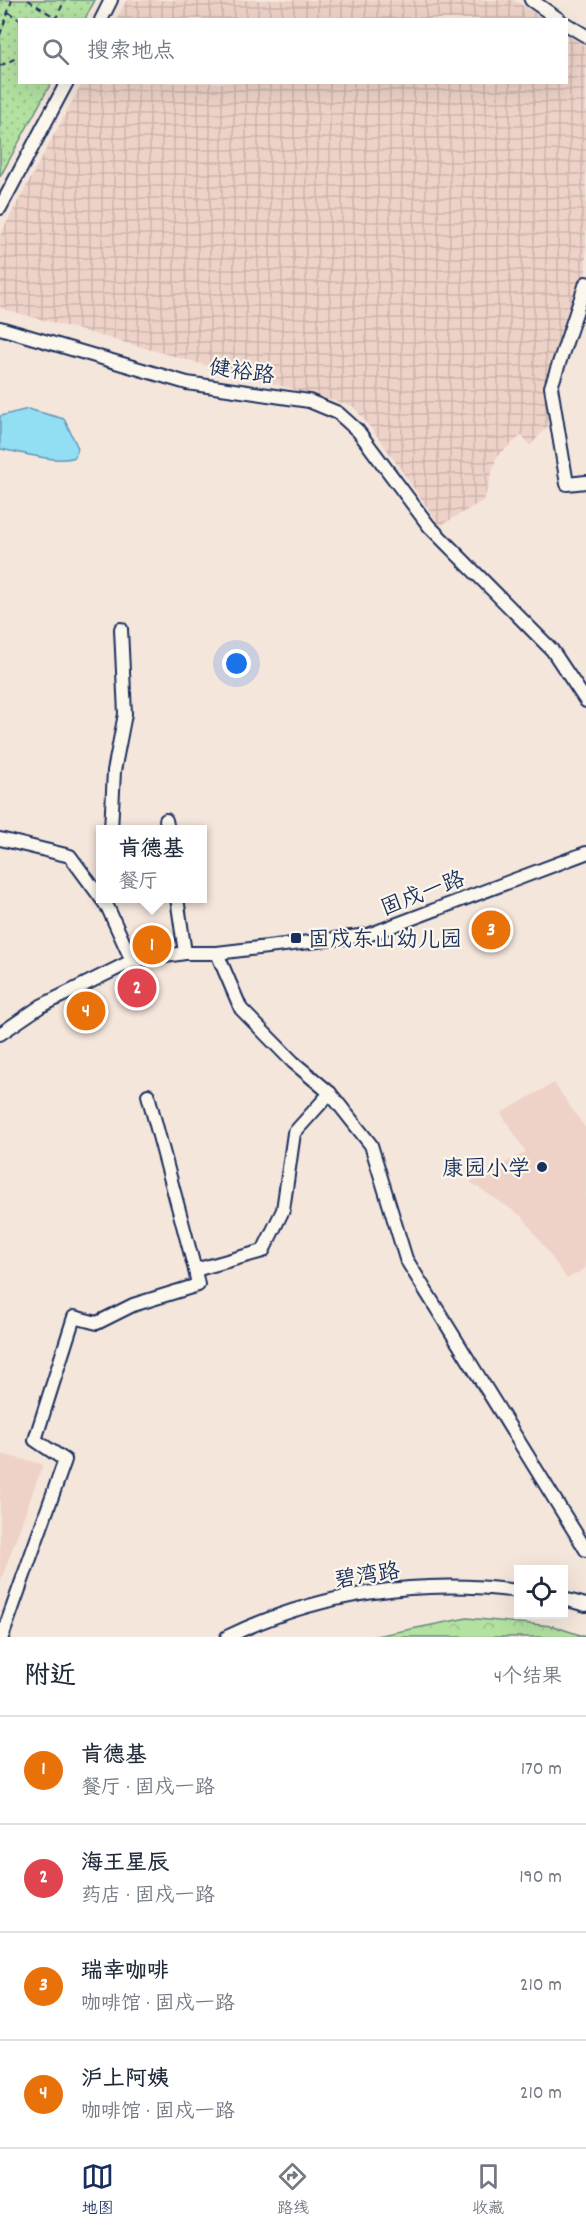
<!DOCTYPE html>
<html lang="zh">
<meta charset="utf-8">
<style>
body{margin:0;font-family:Dekko,"LXGW WenKai TC",sans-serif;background:#f6f6f7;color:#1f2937}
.controls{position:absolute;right:18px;bottom:18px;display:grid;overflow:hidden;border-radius:0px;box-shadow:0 6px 24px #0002}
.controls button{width:54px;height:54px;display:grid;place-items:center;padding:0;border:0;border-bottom:2px solid #e0e1e3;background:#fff;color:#1f2937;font:30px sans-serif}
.you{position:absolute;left:237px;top:664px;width:21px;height:21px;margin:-15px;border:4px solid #fff;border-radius:50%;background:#1a73e8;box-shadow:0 0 0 9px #1a73e833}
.badge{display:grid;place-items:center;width:39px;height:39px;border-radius:50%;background:#1b2f5e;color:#fff;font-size:20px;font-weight:700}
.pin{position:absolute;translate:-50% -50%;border:3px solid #fff;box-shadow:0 2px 6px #0006}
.popup{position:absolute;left:96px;top:825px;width:111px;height:78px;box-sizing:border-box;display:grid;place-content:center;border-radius:0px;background:#fff;filter:drop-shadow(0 2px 4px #0005);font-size:20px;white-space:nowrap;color:#747a83}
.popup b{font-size:22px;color:#1f2937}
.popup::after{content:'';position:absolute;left:50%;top:100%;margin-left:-12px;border:12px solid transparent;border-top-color:#fff}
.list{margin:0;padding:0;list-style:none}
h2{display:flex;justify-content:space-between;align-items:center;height:78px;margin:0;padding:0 24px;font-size:26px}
h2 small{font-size:20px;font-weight:400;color:#747a83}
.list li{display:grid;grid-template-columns:39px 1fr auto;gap:18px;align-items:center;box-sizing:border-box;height:108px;padding:0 24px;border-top:2px solid #e0e1e3}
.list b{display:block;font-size:22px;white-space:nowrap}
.list p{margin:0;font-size:20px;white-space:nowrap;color:#747a83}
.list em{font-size:20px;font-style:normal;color:#747a83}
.icon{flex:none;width:33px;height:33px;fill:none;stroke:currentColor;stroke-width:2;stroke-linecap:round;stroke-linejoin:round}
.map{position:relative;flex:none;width:586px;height:1637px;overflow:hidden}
.search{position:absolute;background:#fff;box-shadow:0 6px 24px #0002;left:18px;right:18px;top:18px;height:66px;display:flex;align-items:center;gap:15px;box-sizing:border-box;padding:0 21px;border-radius:0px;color:#747a83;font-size:22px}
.sheet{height:510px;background:#fff}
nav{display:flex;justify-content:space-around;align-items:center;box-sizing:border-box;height:84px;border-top:2px solid #e0e1e3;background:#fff;font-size:16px;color:#747a83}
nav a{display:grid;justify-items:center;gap:3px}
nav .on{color:#1b2f5e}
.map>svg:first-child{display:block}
.built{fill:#eed2c8}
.industrial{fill:url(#industrial-grid)}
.forest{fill:url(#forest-crowns);stroke:#66887f;stroke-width:1.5}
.park{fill:url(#park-dots);stroke:#66887f;stroke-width:1.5}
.water{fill:#92def2;stroke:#6298b7;stroke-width:1.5}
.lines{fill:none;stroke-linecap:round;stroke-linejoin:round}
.minor-casing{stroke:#1b2f5e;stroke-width:16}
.path{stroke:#1b2f5e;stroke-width:2;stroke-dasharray:6 4.5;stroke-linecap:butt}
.minor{stroke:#fbf7ec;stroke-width:12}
.poi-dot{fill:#1b2f5e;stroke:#fbf7ec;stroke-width:2}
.labels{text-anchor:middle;stroke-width:4.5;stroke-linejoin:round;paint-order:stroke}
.street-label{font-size:22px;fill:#1b2f5e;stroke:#fbf7ec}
.poi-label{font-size:22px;fill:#1b2f5e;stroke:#fbf7ec;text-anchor:start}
</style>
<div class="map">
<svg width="586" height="1637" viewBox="0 0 586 1637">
<defs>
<pattern id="industrial-grid" width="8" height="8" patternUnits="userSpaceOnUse" patternTransform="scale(1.5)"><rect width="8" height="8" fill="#eed2c8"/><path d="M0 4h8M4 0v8" fill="none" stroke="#ccb5ae"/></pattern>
<pattern id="forest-crowns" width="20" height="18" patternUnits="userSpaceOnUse" patternTransform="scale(1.5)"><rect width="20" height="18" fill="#b2e1a0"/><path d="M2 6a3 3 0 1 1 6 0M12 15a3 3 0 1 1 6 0" fill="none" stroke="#98c18c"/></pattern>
<pattern id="park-dots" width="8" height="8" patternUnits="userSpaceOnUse" patternTransform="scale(1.5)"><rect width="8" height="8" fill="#b2e1a0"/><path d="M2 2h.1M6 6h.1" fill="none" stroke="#98c18c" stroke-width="1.8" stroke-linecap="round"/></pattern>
</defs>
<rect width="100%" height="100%" fill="#f5e6dc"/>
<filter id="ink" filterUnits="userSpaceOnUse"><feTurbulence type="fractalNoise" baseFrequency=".0167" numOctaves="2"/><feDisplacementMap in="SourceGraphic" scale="12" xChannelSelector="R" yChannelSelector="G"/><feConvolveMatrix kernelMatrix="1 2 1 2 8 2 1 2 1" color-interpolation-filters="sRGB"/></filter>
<g filter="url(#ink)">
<g class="built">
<polygon points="554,1083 586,1129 586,1268 567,1279 523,1217 470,1182 526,1152 501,1113"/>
<polygon points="0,1454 43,1464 0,1583"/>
</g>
<g class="industrial">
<polygon points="127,0 514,0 544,19 116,19"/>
<polygon points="567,34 586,47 586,278 551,387 552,421 530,446 522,435 497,456 484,500 440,526 381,441 353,406 0,308 0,235 82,83 566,82"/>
</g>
<polygon class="forest" points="467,1618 553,1626 586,1637 371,1637"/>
<polygon class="park" points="0,0 95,0 85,19 20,20 20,82 51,83 0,177"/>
<path class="water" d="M 28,409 L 64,419 L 78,448 L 75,457 C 56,464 21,452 0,449 L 0,416 Z"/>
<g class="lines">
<g class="minor-casing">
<g id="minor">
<polyline points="531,0 560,20"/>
<polyline points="101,20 111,0"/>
<polyline points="566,24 586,36"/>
<polyline points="0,208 67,82"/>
<polyline points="586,283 551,387 567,484 586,482"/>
<polyline points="0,328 187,383 309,401 338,413 358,431 429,526 552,650 586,701"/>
<polyline points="166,820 168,830"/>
<polyline points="111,830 114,771 125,714 121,629"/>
<polyline points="0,839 70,856 101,898"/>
<polyline points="101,898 108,908 132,961"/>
<polyline points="177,898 185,953"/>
<polyline points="217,953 241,1009 293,1062 330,1093 371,1145 406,1259 586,1550"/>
<polyline points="0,1034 41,1006 132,961 185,953 217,953 368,935 586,853"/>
<polyline points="148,1095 195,1270 263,1251 283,1210 294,1133 330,1093"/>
<polyline points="564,1599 586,1605"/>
<polyline points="2,1637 65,1460 35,1440 74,1317 97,1323 133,1305 198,1285 195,1270"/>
<path d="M 227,1637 C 317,1593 420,1578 518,1591"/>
</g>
</g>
<g class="path">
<polyline points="28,0 59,20"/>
<polyline points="8,12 20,20"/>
<polyline points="55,20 65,0"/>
<polyline points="0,35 12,0"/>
<polyline points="0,66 20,56"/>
</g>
<use href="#minor" class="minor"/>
</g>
</g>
<g class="poi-dot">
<rect x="290" y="932" width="12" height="12" rx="3"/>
<circle cx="542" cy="1167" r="6"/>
</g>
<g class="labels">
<g class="street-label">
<text transform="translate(242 370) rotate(8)" y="8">健裕路</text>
<text transform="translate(422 892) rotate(-21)" y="8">固戍一路</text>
<text transform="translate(367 1574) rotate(-9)" y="8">碧湾路</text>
</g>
<g class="poi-label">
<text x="308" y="946">固戍东山幼儿园</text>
<text x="530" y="1175" text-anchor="end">康园小学</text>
</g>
</g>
</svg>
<div class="controls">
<button><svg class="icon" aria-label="locate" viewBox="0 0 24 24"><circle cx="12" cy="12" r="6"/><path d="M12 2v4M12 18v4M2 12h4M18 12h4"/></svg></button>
</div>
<div class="you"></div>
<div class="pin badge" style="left:152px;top:945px;background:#e8710a">1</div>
<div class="popup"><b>肯德基</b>餐厅</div>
<div class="pin badge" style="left:137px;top:988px;background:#e0444e">2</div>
<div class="pin badge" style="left:491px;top:930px;background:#e8710a">3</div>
<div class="pin badge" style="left:86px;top:1011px;background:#e8710a">4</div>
<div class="search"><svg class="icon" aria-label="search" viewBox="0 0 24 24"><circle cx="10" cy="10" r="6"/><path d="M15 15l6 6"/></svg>搜索地点</div>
</div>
<section class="sheet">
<h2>附近<small>4个结果</small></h2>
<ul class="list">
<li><span class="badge" style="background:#e8710a">1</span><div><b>肯德基</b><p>餐厅 · 固戍一路</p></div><em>170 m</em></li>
<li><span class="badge" style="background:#e0444e">2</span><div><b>海王星辰</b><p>药店 · 固戍一路</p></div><em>190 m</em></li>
<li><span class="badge" style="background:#e8710a">3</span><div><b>瑞幸咖啡</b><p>咖啡馆 · 固戍一路</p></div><em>210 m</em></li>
<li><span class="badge" style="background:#e8710a">4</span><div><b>沪上阿姨</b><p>咖啡馆 · 固戍一路</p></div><em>210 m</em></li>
</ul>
</section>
<nav>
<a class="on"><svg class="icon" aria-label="map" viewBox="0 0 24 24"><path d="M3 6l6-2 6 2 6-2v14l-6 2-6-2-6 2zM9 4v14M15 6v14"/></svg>地图</a>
<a><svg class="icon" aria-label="directions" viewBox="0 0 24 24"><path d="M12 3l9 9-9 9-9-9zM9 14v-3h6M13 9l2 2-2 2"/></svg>路线</a>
<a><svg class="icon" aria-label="saved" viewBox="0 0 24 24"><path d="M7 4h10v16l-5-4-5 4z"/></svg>收藏</a>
</nav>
